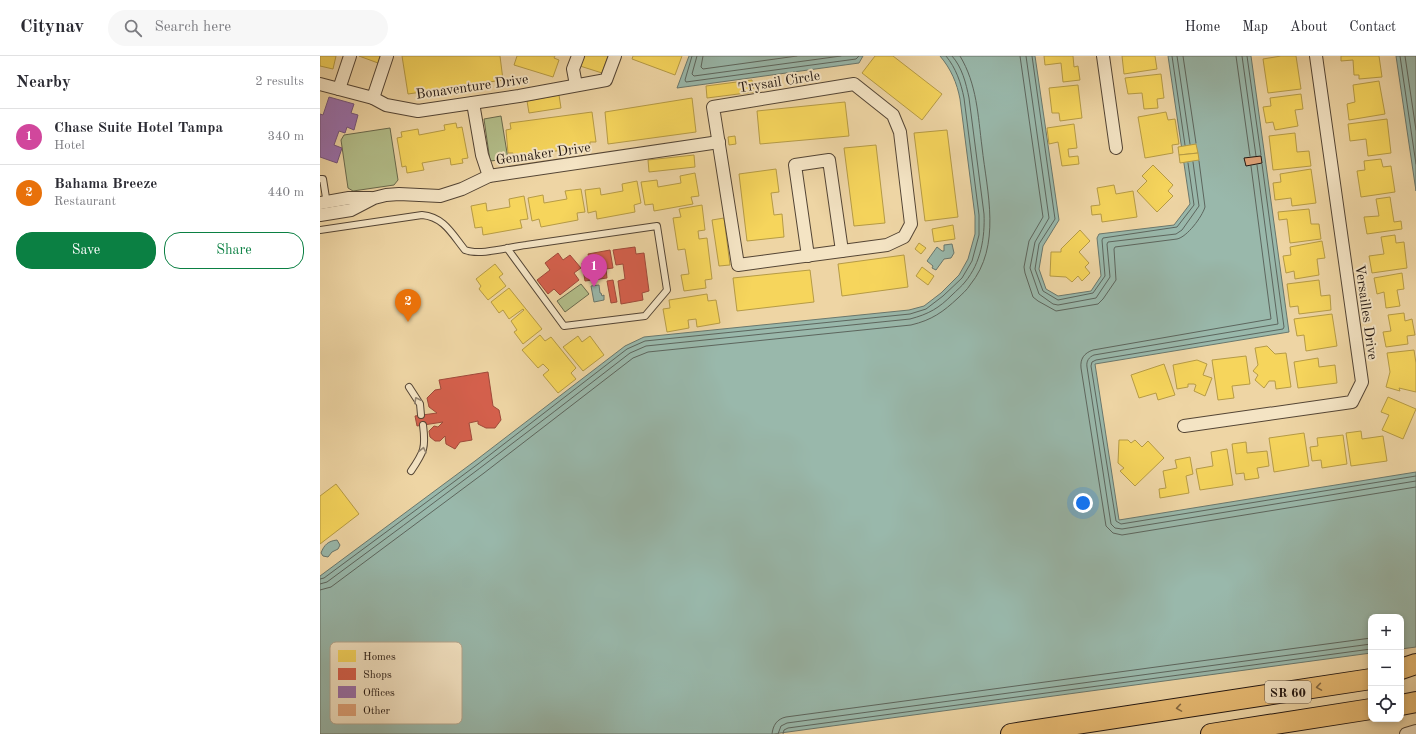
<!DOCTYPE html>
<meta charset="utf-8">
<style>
body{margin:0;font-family:"Old Standard TT",serif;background:#f7f7f7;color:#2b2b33}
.controls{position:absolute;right:12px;bottom:12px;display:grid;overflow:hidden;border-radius:8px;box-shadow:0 2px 6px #0003}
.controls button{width:36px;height:36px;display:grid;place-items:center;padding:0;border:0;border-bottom:1px solid #e1e1e2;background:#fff;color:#2b2b33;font:20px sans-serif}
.you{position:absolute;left:763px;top:447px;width:14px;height:14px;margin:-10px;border:3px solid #fff;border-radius:50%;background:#1a73e8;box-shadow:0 0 0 6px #1a73e833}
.badge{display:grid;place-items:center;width:26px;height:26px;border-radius:50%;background:#0b8043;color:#fff;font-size:13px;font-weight:700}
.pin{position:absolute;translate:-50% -33px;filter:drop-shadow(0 1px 2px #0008)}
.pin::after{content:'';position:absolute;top:21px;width:14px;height:12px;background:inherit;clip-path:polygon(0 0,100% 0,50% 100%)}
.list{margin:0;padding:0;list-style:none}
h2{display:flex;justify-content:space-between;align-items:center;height:52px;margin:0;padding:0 16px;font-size:17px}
h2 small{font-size:13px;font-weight:400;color:#7c7c81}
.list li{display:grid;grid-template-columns:26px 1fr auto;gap:12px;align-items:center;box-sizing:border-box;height:56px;padding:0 16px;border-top:1px solid #e1e1e2}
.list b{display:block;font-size:15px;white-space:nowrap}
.list p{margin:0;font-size:13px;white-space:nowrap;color:#7c7c81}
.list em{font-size:13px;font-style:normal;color:#7c7c81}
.actions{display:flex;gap:8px;padding:12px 16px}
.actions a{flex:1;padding:9px 0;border:1px solid #0b8043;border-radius:16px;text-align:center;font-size:14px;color:#0b8043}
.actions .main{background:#0b8043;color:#fff}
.icon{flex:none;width:22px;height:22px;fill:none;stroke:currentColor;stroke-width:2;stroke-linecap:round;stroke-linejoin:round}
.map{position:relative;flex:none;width:1096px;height:678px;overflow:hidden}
header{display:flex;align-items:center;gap:24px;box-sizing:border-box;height:56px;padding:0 20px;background:#fff;border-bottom:1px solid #e1e1e2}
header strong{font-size:19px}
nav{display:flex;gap:22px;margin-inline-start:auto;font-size:14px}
.search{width:280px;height:36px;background:#f7f7f7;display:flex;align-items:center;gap:10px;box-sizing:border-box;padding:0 14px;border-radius:22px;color:#7c7c81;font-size:15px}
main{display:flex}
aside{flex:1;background:#fff}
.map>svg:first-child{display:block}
.green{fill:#b3be8a;stroke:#6a6a4d}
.water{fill:#99b8ab;stroke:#69776d}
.homes{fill:#f6d55c;stroke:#b69b45}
.shops{fill:#d6604d;stroke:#a04a3b}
.offices{fill:#9970ab;stroke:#75557c}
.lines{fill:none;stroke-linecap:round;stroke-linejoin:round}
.shore{stroke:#5d665e;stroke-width:1}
.building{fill:#dfa379;stroke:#211510}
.service-casing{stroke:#544535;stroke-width:8}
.minor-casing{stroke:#544535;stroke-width:14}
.trunk-casing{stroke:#211510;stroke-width:22}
.service{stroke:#f4e4c4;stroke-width:6}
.minor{stroke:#f4e4c4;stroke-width:12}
.trunk{stroke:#e7ba72;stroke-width:20}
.oneway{stroke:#958773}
.oneway2{stroke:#846841}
.labels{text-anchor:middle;stroke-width:4;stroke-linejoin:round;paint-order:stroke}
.shield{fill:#f4e4c4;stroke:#605346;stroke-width:1}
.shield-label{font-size:13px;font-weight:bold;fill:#211510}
.street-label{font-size:14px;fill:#211510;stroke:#f4e4c4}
.key{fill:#f4e4c4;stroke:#b5a68e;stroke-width:1}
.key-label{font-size:11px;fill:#211510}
</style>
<header>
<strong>Citynav</strong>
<div class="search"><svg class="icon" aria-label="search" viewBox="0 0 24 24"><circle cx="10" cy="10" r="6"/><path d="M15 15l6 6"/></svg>Search here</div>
<nav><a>Home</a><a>Map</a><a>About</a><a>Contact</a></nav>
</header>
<main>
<aside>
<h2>Nearby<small>2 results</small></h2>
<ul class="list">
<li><span class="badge" style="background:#d1479c">1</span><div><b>Chase Suite Hotel Tampa</b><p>Hotel</p></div><em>340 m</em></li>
<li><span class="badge" style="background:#e8710a">2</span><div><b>Bahama Breeze</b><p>Restaurant</p></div><em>440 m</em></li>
</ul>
<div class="actions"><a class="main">Save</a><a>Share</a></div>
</aside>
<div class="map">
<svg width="1096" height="678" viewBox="0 0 1096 678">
<rect width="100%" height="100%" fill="#eed5a4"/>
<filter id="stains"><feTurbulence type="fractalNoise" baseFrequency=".005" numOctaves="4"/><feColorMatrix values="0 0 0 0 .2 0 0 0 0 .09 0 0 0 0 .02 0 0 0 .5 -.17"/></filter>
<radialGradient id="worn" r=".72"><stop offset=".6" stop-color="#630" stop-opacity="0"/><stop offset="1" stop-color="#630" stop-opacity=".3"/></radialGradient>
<g class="green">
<polygon points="181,60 188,103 170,105 164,63"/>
<polygon points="70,72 78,124 74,129 33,135 28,132 21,84 24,79"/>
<polygon points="261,228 269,238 245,256 237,245"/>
</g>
<g class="water">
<polygon points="369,0 543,0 539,7 357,32"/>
<path d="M 620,0 L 715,0 L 739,164 L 723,190 L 719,213 L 726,233 L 738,240 L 771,235 L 781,220 L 777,182 L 779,178 L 854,169 L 870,148 L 848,0 L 931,0 L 969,276 L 775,308 L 799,464 L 1096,416 L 1096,591 L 1081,593 L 1081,561 L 1051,561 L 1051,597 L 453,678 L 0,678 L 0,520 L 155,405 L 305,290 L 324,281 L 589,254 L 604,250 L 621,237 L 639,219 L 648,203 L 655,178 L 655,160 L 640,43 C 637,27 631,13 620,0 Z"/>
<polygon points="1076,0 1096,0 1096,135"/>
<polygon points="632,188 634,197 631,202 624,203 616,214 612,212 613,210 607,205 617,191 622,195 624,195 624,189"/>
<polygon points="279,229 280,237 281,237 282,240 284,239 284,244 274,246 271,230"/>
<path d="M 17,484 L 20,489 L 18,493 L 12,496 L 8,501 L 3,500 L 1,497 C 4,489 8,485 17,484 Z"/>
</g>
<g class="homes">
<polygon points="0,0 16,0 13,13 0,10"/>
<polygon points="39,0 60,0 58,7"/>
<polygon points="82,0 180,0 183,24 88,38"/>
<polygon points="197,0 235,0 234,2 239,4 233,21 194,9"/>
<polygon points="263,0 288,0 282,17 260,10"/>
<polygon points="313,0 362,0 355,19 312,3"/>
<polygon points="555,0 573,0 622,38 602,64 542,17"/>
<polygon points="724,0 753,0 754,11 758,10 760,24 743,26 741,7 725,9"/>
<polygon points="802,0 835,0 837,13 804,18"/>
<polygon points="961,0 976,0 981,33 948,37 943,3"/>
<polygon points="1021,0 1059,0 1062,21 1039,23 1039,19 1034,19 1033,4 1021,5"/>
<polygon points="841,18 844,42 837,43 838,52 824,53 822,37 808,38 805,22"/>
<polygon points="432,24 434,36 387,42 386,30"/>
<polygon points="1059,25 1065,58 1029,64 1027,48 1035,46 1033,29"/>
<polygon points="758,29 762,62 740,65 739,57 732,57 729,32"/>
<polygon points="981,38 983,53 975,54 978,70 955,74 953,66 946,67 943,51 951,50 950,42"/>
<polygon points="239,39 241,52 209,57 207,45"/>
<polygon points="372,42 376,76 288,88 285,56"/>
<polygon points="525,46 529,80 440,88 437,55"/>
<polygon points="272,56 276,86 270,86 270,91 193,100 193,97 188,97 186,74 191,73 190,67"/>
<polygon points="846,56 848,64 855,63 859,88 852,89 853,97 825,102 818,61"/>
<polygon points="1067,63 1071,97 1048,100 1046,83 1030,85 1028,68"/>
<polygon points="136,67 137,72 142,71 148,102 142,103 143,107 131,109 130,102 102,107 104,114 87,117 86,110 82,111 77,82 82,81 81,76 98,73 99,79 125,74 124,69"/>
<polygon points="754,68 757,92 748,93 749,101 758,100 759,108 742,110 738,86 729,88 727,72"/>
<polygon points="627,74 638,161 605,165 594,77"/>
<polygon points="975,77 977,96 989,95 991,110 953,114 949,80"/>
<polygon points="415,80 416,88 409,89 408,81"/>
<polygon points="876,88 878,97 859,99 858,91"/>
<polygon points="556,89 565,167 534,170 524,92"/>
<polygon points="878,97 879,104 860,107 859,99"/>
<polygon points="374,99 375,111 329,116 328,104"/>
<polygon points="1061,103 1063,111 1071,110 1075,136 1041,141 1037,115 1045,114 1044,105"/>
<polygon points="833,109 853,129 848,135 853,140 837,156 817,135 827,125 822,120"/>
<polygon points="456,113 459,136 451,137 454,159 462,158 464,181 427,185 419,118"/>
<polygon points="991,113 996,147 972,150 971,142 955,144 953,127 961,126 960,118"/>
<polygon points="375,117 379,140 371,141 373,148 334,155 333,148 325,149 321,126 337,124 338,131 361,127 360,120"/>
<polygon points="317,125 321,147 314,149 315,156 277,163 276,155 268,157 265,134 280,132 281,139 303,135 302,128"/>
<polygon points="794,129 796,138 813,135 817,161 782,166 781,158 772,159 771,150 780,149 777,132"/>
<polygon points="261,133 265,156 257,157 258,164 221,171 219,163 212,165 208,142 223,139 224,147 247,143 245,135"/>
<polygon points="204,140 208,163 200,164 202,172 163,179 162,171 155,172 151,150 166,147 167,155 190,151 189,143"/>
<polygon points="1070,141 1074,166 1081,165 1082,173 1047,178 1044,161 1059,160 1056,143"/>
<polygon points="382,149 385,174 378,175 379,183 387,182 392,223 385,224 386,232 364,235 361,219 369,218 365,193 358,194 353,162 361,161 359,153"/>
<polygon points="989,153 991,168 999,168 1001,183 970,187 967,163 959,164 958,156"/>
<polygon points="404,162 410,209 399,210 392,164"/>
<polygon points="633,169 635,183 614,186 612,173"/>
<polygon points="760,174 770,185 759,196 769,207 765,211 770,217 762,225 758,220 752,226 746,221 730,220 731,196 741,196 741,193"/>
<polygon points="1075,179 1076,187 1084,186 1087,212 1052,217 1049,200 1064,198 1061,181"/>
<polygon points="1002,185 1005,202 997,203 999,219 975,223 974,215 966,217 963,200 971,199 970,191"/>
<polygon points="599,187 606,192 601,198 595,193"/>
<polygon points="584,199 588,231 522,240 518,208"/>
<polygon points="175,208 183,218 179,221 186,230 168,244 159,233 161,230 156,223"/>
<polygon points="602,211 614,220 608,229 596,220"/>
<polygon points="490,214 494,246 417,255 413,222"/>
<polygon points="1082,217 1084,233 1077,234 1080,250 1066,252 1064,236 1057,238 1054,222"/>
<polygon points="999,224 1001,240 1010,239 1011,254 979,258 978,250 970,251 967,228"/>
<polygon points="189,232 222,273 203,288 194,276 197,274 191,265 204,254 203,253 189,263 183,254 179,257 171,246"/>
<polygon points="387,238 388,245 396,244 400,267 377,271 376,263 368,264 369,272 347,276 343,253 350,252 349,244"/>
<polygon points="1084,257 1085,265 1092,263 1095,279 1087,280 1088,288 1066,291 1063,276 1071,275 1068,259"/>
<polygon points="1012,258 1017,290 986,295 984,279 977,280 974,263"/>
<polygon points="220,279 225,285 231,281 256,312 251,317 256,323 238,337 223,319 229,314 223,308 218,312 202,294"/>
<polygon points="258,280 262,286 270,280 284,299 263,315 243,291"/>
<polygon points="947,290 955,298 966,297 971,331 956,333 955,325 949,325 944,332 935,324 938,319 933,315 938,309 935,292"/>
<polygon points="1094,294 1096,307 1096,336 1079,332 1080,335 1066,331 1070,316 1067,297"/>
<polygon points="926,300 930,328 912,330 914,342 898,344 892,304"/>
<polygon points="998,302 999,311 1015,309 1017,327 978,332 974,306"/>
<polygon points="877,304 887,308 883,319 892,322 885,340 874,335 876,329 874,328 868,328 868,331 857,333 853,309"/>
<polygon points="844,308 855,339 838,344 836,337 819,342 811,319"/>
<polygon points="1068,341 1096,353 1083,383 1062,374 1069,359 1061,356"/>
<polygon points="1041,375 1042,383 1063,380 1067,405 1031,410 1026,377"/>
<polygon points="984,377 989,410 954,416 949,382"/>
<polygon points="1023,379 1027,408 1002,412 1001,404 992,405 990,391 998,390 997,382"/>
<polygon points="799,384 808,384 811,387 815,384 822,391 828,385 844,402 815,430 800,415 804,412 798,407"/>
<polygon points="926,386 927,397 947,395 949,410 937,412 939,422 925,424 924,417 916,418 912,388"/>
<polygon points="907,393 913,429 880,434 876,413 893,410 891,396"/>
<polygon points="870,401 873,418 866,420 869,437 840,442 839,433 846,432 843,415 857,412 855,404"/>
<polygon points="16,428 39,458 0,488 0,440"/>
</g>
<g class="shops">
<polygon points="315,191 316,198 324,197 329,235 322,237 323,244 301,248 298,225 305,223 303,208 296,209 293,194"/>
<polygon points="290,194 293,212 286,213 287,222 265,225 262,207 270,206 268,198"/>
<polygon points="238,197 243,204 250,199 261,212 254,217 259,224 240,239 234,233 228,238 217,224 230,214 225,207"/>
<polygon points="293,224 297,246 291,247 287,225"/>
<polygon points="168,316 173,350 179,354 181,364 175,372 166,372 158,368 158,365 149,367 152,384 140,386 135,393 126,388 125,380 120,385 115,385 110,381 109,375 114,370 118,371 123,366 97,370 95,360 117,357 109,351 107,342 115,334 121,333 119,324"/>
</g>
<polygon class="offices" points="9,41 34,48 31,57 38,59 34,74 27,71 25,77 19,75 14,89 22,92 17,107 0,101 0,58 3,59"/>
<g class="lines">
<g class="shore">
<polyline points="372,0 365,24 366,26 536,3 539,0"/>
<polyline points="377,0 372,18 374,20 521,0"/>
<polyline points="383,0 381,11 383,13 477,0"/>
<path d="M 700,0 L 723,161 L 709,185 L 704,211 L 705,217 L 713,241 L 718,245 L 736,255 L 778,248 L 783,243 L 796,224 L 794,193 L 795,191 L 857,183 C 867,181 882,161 885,151 L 879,105"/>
<polyline points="706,0 729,162 715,186 710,212 719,238 733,248 738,249 776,242 790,221 787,188 788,186 856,178 862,174 879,150 873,106"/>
<polyline points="712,0 735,163 719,188 715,213 723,235 738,244 773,237 785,220 782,184 783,182 857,171 874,149 868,107"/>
<polyline points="852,0 865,89"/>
<polyline points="857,0 870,88"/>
<polyline points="863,0 876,87"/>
<polyline points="916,0 930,100"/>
<polyline points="922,0 936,100"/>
<polyline points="927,0 941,99"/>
<polyline points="1080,0 1096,108"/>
<polyline points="1085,0 1096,74"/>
<polyline points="942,108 964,271 963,273 776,304 772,306 771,310 796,465 801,468 1096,420"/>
<path d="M 937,109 L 958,268 L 774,299 C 769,301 766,305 767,311 L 791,468 L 795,472 L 802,473 L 1096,425"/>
<path d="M 931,110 L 951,263 L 773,294 C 764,297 760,303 761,312 L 786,470 L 793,477 L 802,479 L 1096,431"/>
<path d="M 0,523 L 4,522 L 158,408 L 307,293 L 325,285 L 590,258 L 606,253 L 623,240 L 642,222 L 652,205 L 659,179 L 659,159 L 644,42 C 641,27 636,12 626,0"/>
<path d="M 0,528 L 7,526 C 109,451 210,375 310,297 L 326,290 L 590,263 C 609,258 619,252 632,239 C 637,234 642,230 645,226 C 661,207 665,181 664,158 L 649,42 C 646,27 642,11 632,0"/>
<path d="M 0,534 L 11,531 L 164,417 L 313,302 L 328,296 L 591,269 C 612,264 623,256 638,242 C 642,238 647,234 650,229 C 682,190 667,136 662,91 C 658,60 657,28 640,0"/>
<path d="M 452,678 C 453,669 457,663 466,661 L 1051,582"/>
<polyline points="458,678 461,670 467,667 1051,588"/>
<polyline points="463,678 464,674 468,672 1051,593"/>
</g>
</g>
<polygon class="building" points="941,100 942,107 926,110 924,102"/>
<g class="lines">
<g class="service-casing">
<g id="service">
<polyline points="0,123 3,123 7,148"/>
<path d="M 0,174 L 102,159 C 124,161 132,178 145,194 C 160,200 189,191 206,189 C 250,183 293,176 337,170 L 347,234 L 325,260 L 244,270 L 187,192"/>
<polyline points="89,331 100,348 101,359"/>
<path d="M 91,415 C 104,396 106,392 103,369"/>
</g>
</g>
<g class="minor-casing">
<g id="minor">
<polyline points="783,0 796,92"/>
<polyline points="0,28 53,42 66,49 98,55 199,40 286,24 295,0"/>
<polygon points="534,28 573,59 580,76 591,168 584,181 567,189 418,209 393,51"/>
<polyline points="256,29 253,13 258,0"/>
<polyline points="19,33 30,0"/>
<polyline points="53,42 67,0"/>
<polyline points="153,47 162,99 169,120"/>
<polyline points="0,147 29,142 51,142"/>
<polyline points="0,159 31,154 54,142 66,139 79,138 120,140 142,133 169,120 399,86"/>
<polyline points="488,200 475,109 509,104 522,195"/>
<polyline points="864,370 1032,346 1042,326 996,0"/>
<polyline points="1086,678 1096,675"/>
</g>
</g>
<g class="trunk-casing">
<g id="trunk">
<polyline points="1081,613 1096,608"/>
<polyline points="1081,649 1096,646"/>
<polyline points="691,678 1051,623"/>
<polyline points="891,678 1051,653"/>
</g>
</g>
<use href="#service" class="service"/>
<use href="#minor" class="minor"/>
<use href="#trunk" class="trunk"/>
</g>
<defs><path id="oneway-chevron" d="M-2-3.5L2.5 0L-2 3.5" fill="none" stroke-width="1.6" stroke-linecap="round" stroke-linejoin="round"/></defs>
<g class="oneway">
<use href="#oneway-chevron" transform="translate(97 344) rotate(-117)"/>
<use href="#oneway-chevron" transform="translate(103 394) rotate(-78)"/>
</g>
<g class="oneway2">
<use href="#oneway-chevron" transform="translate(999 631) rotate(171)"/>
<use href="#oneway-chevron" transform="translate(859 652) rotate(171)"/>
</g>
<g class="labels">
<rect class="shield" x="945" y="625" width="46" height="22" rx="3"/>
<g class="shield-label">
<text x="968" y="641">SR 60</text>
</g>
<g class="street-label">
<text transform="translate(459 25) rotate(-9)" y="5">Trysail Circle</text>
<text transform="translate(152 30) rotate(-8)" y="5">Bonaventure Drive</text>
<text transform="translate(223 97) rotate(-8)" y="5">Gennaker Drive</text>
<text transform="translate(1047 256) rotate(82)" y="5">Versailles Drive</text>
</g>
</g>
<rect x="10" y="586" width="132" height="82" rx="6" class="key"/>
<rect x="18" y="594" width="18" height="12" fill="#f6d55c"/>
<rect x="18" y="612" width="18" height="12" fill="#d6604d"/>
<rect x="18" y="630" width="18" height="12" fill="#9970ab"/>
<rect x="18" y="648" width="18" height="12" fill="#dfa379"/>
<g class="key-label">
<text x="43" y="604">Homes</text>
<text x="43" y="622">Shops</text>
<text x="43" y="640">Offices</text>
<text x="43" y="658">Other</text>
</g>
<rect width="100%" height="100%" filter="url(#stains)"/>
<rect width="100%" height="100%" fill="url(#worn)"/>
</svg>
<div class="controls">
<button>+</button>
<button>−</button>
<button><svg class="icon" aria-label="locate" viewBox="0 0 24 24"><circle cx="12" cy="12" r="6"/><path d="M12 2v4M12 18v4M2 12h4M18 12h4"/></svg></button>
</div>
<div class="you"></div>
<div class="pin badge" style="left:274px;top:231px;background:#d1479c">1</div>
<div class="pin badge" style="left:88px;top:266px;background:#e8710a">2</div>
</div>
</main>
